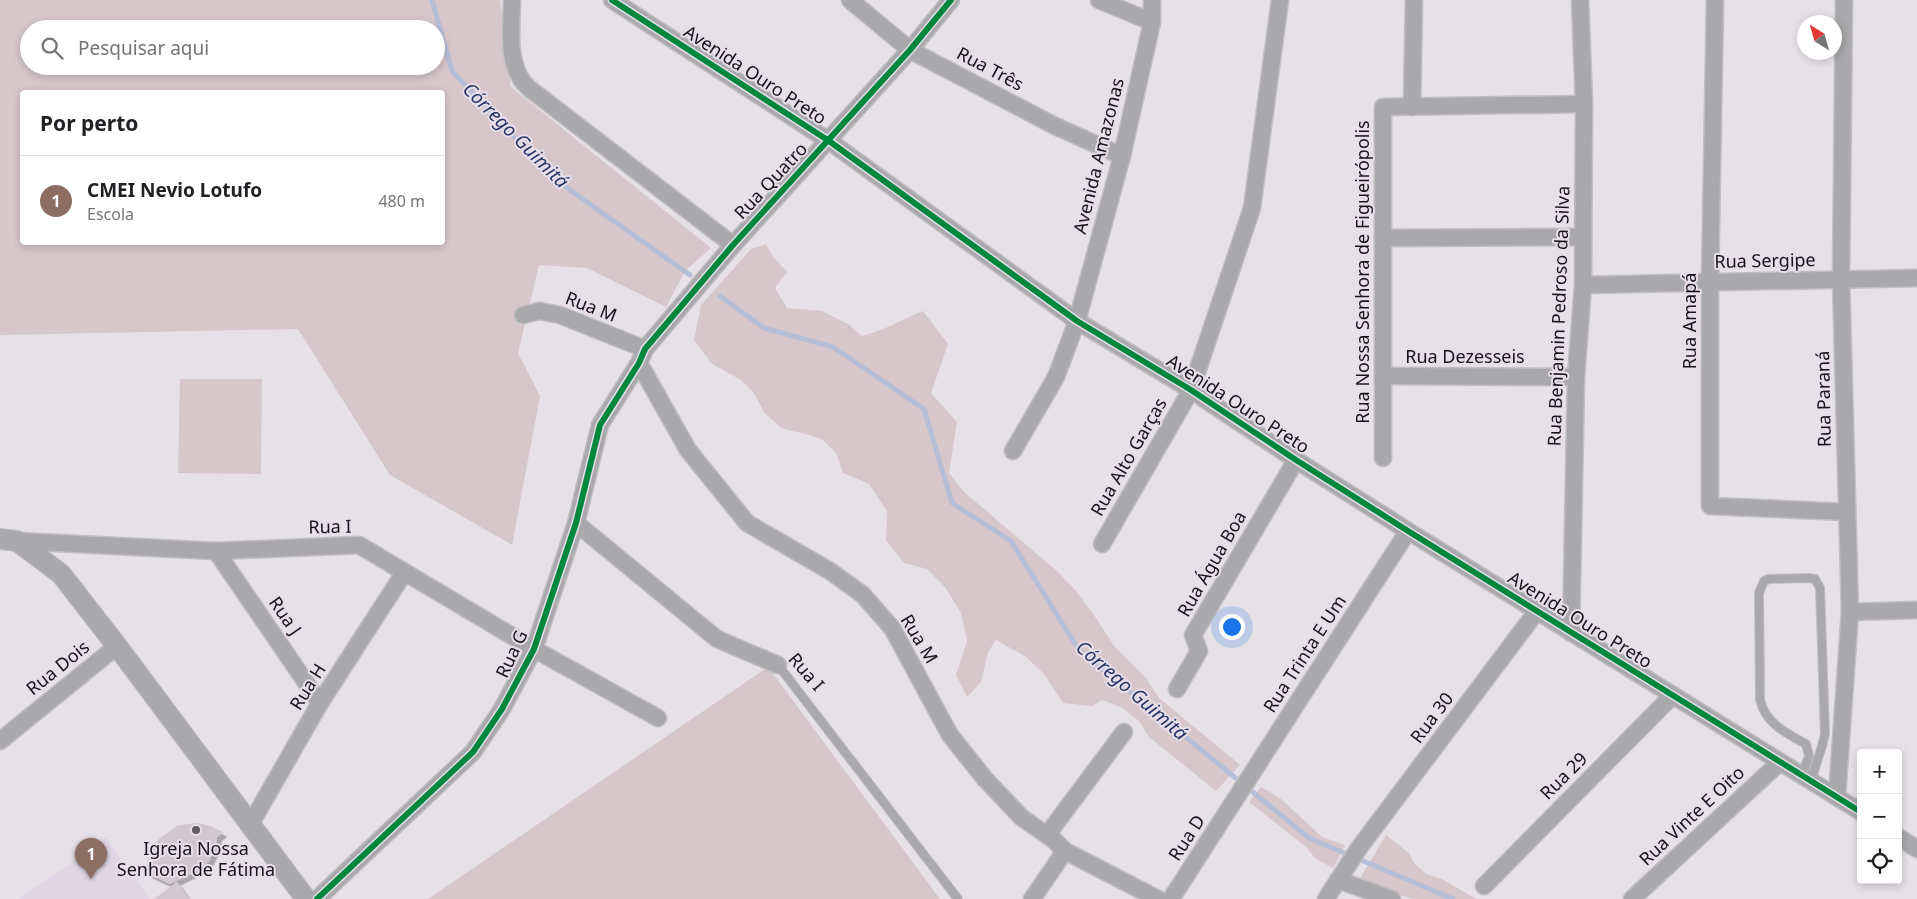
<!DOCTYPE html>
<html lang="pt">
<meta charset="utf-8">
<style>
body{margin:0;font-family:"Noto Sans",sans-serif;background:#f6f6f6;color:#202124}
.controls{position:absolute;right:15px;bottom:15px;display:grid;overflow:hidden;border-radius:5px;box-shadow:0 2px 8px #0003}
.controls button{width:45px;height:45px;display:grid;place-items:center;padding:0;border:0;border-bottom:1px solid #e0e0e0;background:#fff;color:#202124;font:25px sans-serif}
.compass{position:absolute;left:1797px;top:15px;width:45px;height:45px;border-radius:50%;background:#fff;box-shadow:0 2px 8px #0003;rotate:323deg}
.you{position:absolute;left:1231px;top:626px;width:18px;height:18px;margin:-12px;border:4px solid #fff;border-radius:50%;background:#1a73e8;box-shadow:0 0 0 8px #1a73e833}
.badge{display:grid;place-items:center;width:32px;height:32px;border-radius:50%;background:#7c3aed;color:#fff;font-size:16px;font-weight:700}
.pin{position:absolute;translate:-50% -41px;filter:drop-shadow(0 1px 2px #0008)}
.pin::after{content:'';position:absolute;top:26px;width:18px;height:15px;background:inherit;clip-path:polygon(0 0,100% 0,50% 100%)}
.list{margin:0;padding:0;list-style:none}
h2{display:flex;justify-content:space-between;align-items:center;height:65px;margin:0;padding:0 20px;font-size:21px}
h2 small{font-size:16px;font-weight:400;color:#757577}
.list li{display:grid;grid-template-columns:32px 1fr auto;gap:15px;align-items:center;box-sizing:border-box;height:90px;padding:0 20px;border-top:1px solid #e0e0e0}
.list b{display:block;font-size:19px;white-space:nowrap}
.list p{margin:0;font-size:16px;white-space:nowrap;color:#757577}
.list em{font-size:16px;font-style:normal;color:#757577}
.icon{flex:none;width:28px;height:28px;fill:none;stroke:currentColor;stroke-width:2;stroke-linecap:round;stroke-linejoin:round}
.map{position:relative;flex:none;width:1917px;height:899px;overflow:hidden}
.search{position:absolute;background:#fff;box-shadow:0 2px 8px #0003;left:20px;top:20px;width:425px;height:55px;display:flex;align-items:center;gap:12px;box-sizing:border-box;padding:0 18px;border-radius:28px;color:#757577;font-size:19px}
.panel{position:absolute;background:#fff;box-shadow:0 2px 8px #0003;left:20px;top:90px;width:425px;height:155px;border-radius:5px}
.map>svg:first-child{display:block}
.built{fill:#e0d6e3}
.green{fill:#d7c6ca;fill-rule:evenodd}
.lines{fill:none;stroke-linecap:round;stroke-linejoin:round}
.stream{stroke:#b7bed8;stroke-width:5}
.building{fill:#d0c8ce;filter:url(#shadow)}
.service-casing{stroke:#c0bdc1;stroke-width:10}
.minor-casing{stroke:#c0bdc1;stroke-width:19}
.tertiary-casing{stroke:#c0bdc1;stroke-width:22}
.service{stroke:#a9a8ab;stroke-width:8}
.minor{stroke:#a9a8ab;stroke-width:16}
.tertiary{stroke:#a9a8ab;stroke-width:20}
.cycleway-casing{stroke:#e7deea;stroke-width:9}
.cycleway{stroke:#00873e;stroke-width:6}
.poi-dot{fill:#5f5c60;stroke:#e7deea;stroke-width:2}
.labels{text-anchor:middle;stroke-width:4;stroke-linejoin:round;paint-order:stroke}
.street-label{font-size:18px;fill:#171418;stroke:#e7deea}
.poi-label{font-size:18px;fill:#171418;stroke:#e7deea}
.water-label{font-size:19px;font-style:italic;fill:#283663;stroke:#e7deea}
</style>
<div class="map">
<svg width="1917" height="899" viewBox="0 0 1917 899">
<defs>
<filter id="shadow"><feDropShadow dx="4.5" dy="4.5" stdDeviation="0" flood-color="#0004"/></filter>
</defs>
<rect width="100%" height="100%" fill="#e6e1e7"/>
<polygon class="built" points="106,838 150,899 19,899"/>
<g class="green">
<path d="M 0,0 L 500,0 L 511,87 L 711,248 L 685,271 L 666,307 L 587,268 L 539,265 L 518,353 L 540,396 L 512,545 L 390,475 L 298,329 L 0,335 ZM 29,29 L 436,29 L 436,66 L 29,66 ZM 22,92 L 442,92 L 442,242 L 22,242 Z"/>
<path d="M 766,244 L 773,257 L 787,272 L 775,288 L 787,308 L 822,311 L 848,324 L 862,336 C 884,331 902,319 923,311 L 948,344 L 931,393 L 957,422 L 949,473 L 964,492 L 1058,572 L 1077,592 L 1096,618 L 1114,646 L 1146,678 L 1159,698 L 1240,765 L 1216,791 L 1149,737 L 1139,721 L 1121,707 L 1102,700 L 1092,706 L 1063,703 L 1044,674 L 1025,656 L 996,640 L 988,652 L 981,682 L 967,697 L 956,675 L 967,641 L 961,613 L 945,587 L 927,569 L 904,563 L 886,540 L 887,511 L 869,484 L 843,473 L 836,453 L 823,440 L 809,435 L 781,428 L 764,412 L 754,393 L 741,380 L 712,364 L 694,340 L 701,305 L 751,249 Z"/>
<polygon points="180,379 262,379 261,474 178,473"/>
<polygon points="768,667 940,899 428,899"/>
<polygon points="1261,787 1281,799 1322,837 1345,845 1333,868 1316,859 1305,846 1249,802"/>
<polygon points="1386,835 1409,853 1414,863 1426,874 1442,879 1476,899 1412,899 1359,880"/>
</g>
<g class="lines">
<g class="stream">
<polyline points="432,0 452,71 553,178 690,275"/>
<polyline points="720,296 764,328 833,347 924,409 952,503 1011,541 1079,650 1309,838 1453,899"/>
</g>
</g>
<g class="building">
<polygon points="195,823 208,825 223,832 217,837 217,845 209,861 201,869 170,884 146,873 148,862 147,855 160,838 177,826"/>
<polygon points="177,882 189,899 154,899"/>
</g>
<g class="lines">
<g class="service-casing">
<g id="service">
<polyline points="778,665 958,899"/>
<path d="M 1802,775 L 1809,756 L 1806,744 C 1786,733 1766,724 1760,700 L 1759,593 L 1764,581 L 1769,579 L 1809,578 L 1815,579 L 1820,588 L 1825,734 L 1822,746 L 1811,781"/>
</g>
</g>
<g class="minor-casing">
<g id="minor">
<path d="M 512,0 C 512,24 507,55 520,77 C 522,82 527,86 530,89 L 733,245"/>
<polyline points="612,0 829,141 1077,321 1191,390 1296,460 1408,531 1861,812"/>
<polyline points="850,0 910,50 1055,126 1122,156"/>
<polyline points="1099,0 1152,22"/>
<polyline points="1715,0 1710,282 1710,506 1847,512"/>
<polyline points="1412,107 1414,0"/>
<polyline points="1383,238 1583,237"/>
<polyline points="1583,285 1917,278"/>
<polyline points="523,315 540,311 560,315 645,349"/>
<polyline points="639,363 688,450 747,523 830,571 863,595 892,628 950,735 985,779 1022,818 1054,840 1065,851 1158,899"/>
<polyline points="1383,376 1576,377"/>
<polyline points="1013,451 1056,377 1077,321 1122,156 1152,22 1152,0"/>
<polyline points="1383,458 1383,107 1584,104"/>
<polyline points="576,523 717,639 778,665"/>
<polyline points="17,541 216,551 359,545 534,649 658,718"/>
<polyline points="1102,544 1191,390 1252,208 1280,0"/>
<polyline points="216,551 320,703"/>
<polyline points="1850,612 1917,610"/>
<polyline points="1571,633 1576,377 1583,285 1584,104 1580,0"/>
<polyline points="1177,689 1199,651 1193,635 1296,460"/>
<polyline points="0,741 117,646"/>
<polyline points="1837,796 1850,612 1841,279 1844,0"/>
<polyline points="250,825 320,703 404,573"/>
<polyline points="1047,835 1124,732"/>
<polyline points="1898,837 1917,849"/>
<polyline points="1338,880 1392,899"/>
<polyline points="1484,886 1673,695"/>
<polyline points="317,899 473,752 502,709 534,649 576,523 600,425 639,363 645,349 733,245 910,50 951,0"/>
<polyline points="1032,899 1065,851"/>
<polyline points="1171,899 1408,531"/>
<polyline points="1326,899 1359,848 1537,611"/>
<polyline points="1632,899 1780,762"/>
</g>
</g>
<g class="tertiary-casing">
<polyline id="tertiary" points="0,539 17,541 61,574 117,646 306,899"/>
</g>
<use href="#service" class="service"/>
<use href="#minor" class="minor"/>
<use href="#tertiary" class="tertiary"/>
<g class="cycleway-casing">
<g id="cycleway">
<polyline points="612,0 829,141 1077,321 1191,390 1296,460 1408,531 1861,812"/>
<polyline points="317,899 473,752 502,709 534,649 576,523 600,425 639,363 645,349 733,245 910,50 951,0"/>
</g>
</g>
<use href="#cycleway" class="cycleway"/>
</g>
<circle class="poi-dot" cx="196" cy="830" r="5"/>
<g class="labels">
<g class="street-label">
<text transform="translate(990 69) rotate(28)" y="6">Rua Três</text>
<text transform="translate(755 75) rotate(33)" y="6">Avenida Ouro Preto</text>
<text transform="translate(1099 156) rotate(-76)" y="6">Avenida Amazonas</text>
<text transform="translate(771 181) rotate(-47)" y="6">Rua Quatro</text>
<text transform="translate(1765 261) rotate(-1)" y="6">Rua Sergipe</text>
<text transform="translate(1363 272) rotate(-90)" y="6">Rua Nossa Senhora de Figueirópolis</text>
<text transform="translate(591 307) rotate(21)" y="6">Rua M</text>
<text transform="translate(1559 316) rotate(-88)" y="6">Rua Benjamin Pedroso da Silva</text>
<text transform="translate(1690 321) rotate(-90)" y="6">Rua Amapá</text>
<text x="1465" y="363">Rua Dezesseis</text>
<text transform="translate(1824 399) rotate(-91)" y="6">Rua Paraná</text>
<text transform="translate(1238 404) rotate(33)" y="6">Avenida Ouro Preto</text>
<text transform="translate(1129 457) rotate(-60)" y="6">Rua Alto Garças</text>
<text transform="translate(330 527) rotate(-1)" y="6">Rua I</text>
<text transform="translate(1212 564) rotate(-60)" y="6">Rua Água Boa</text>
<text transform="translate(285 616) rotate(55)" y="6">Rua J</text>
<text transform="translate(1580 620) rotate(32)" y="6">Avenida Ouro Preto</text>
<text transform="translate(919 639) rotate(59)" y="6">Rua M</text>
<text transform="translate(512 654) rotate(-65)" y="6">Rua G</text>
<text transform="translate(1305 654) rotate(-57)" y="6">Rua Trinta E Um</text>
<text transform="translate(58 668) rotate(-39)" y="6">Rua Dois</text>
<text transform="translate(806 672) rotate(49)" y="6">Rua I</text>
<text transform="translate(308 687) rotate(-58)" y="6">Rua H</text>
<text transform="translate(1432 718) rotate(-53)" y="6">Rua 30</text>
<text transform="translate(1564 776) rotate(-45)" y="6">Rua 29</text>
<text transform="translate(1692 816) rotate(-43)" y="6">Rua Vinte E Oito</text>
<text transform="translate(1187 838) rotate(-57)" y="6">Rua D</text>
</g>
<g class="poi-label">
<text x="196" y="855">Igreja Nossa<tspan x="196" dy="21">Senhora de Fátima</tspan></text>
</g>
<g class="water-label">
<text transform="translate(516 135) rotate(45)" y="7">Córrego Guimitá</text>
<text transform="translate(1132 690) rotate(41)" y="7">Córrego Guimitá</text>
</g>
</g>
</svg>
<div class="controls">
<button>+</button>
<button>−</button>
<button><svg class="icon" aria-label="locate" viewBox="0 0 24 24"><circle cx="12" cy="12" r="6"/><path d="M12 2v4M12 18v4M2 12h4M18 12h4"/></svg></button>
</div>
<svg class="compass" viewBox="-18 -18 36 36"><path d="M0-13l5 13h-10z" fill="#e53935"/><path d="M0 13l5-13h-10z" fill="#757577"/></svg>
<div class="you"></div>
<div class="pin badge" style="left:91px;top:879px;background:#8d6e63">1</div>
<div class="search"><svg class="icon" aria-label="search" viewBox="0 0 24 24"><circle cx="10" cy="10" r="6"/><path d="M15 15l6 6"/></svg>Pesquisar aqui</div>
<section class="panel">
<h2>Por perto<small></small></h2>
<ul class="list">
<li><span class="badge" style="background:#8d6e63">1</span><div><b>CMEI Nevio Lotufo</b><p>Escola</p></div><em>480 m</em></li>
</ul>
</section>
</div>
